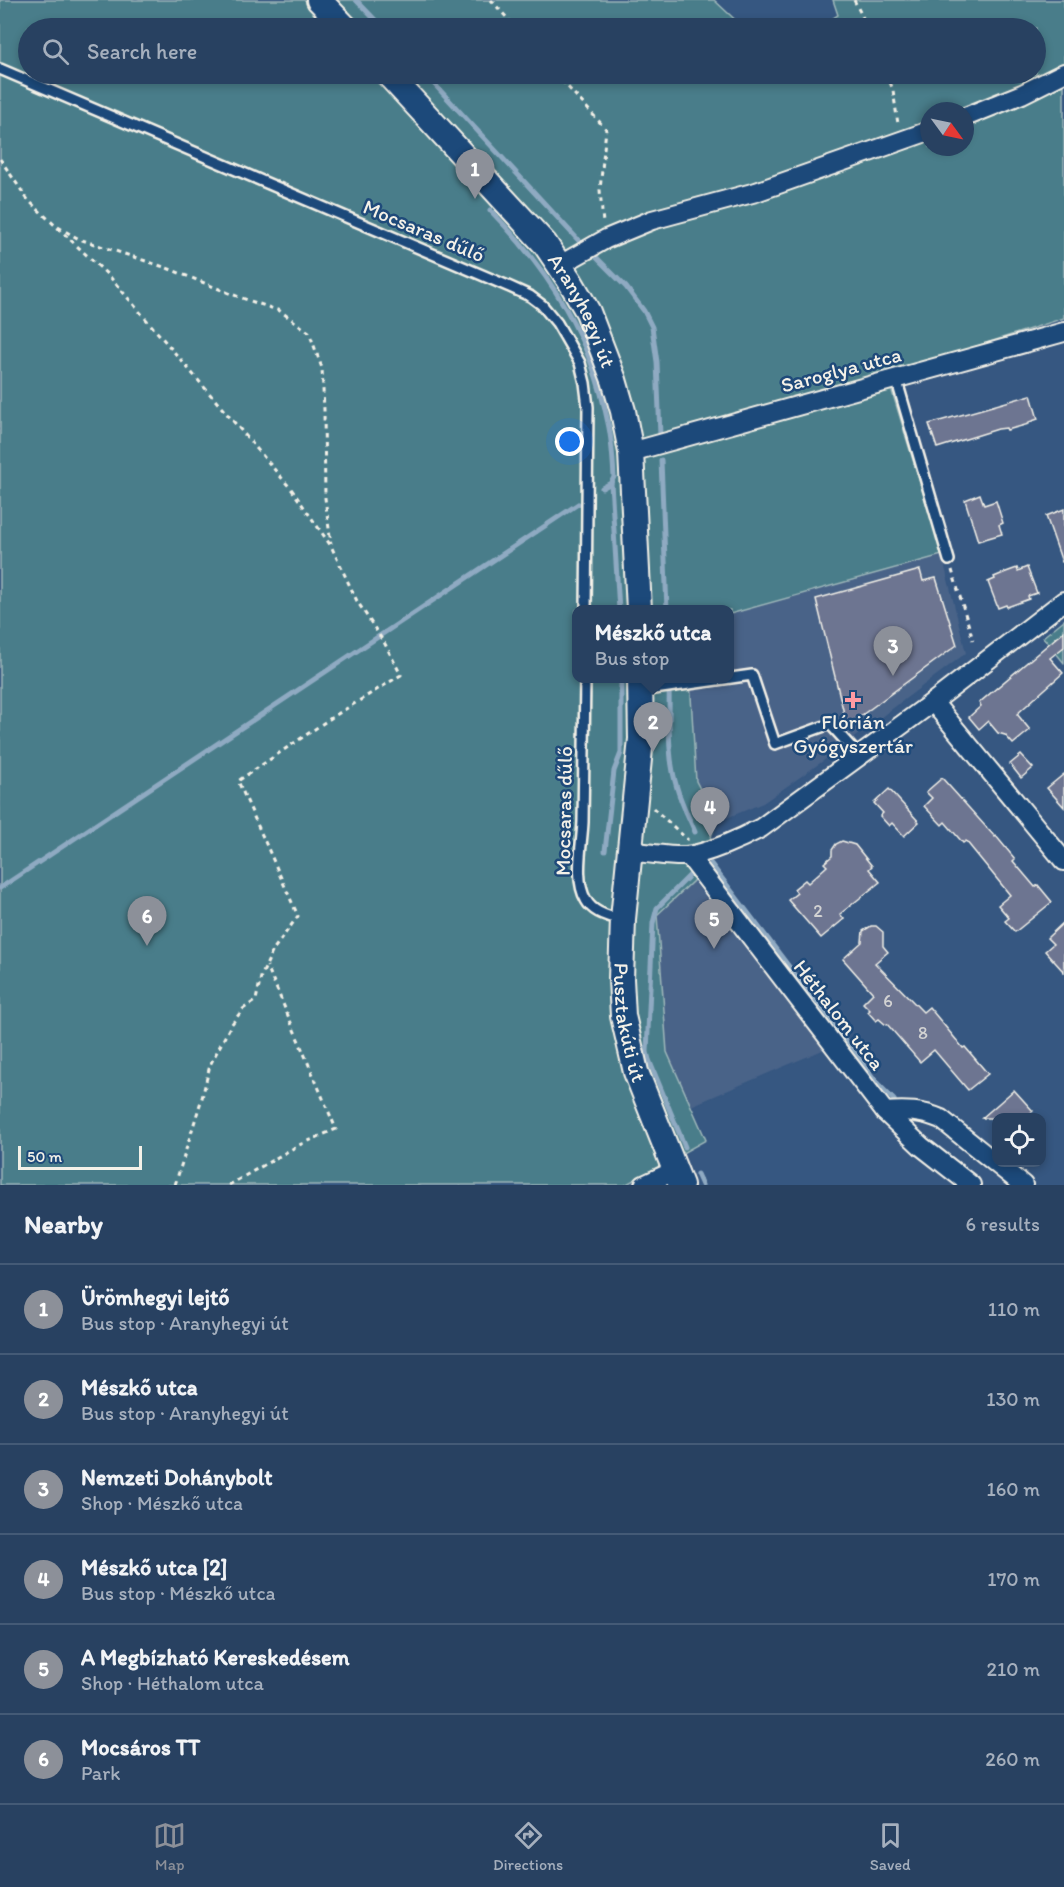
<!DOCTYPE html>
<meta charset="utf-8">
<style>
body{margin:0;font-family:Itim,sans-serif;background:#304867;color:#f1f3f6}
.controls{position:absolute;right:18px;bottom:18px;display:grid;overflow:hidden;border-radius:12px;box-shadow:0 3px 9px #0003}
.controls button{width:54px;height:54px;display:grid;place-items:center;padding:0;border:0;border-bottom:2px solid #445a76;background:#284161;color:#f1f3f6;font:30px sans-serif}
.compass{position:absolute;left:920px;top:102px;width:54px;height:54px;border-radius:50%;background:#284161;box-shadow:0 3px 9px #0003;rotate:123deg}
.scale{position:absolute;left:18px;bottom:15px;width:124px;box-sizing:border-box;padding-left:6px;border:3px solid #f4f1e8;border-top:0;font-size:16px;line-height:21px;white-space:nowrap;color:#f4f1e8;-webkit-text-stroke:4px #1f4a7a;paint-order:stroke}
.you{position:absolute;left:570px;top:442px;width:21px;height:21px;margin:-15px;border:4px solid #fff;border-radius:50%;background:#1a73e8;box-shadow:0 0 0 9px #1a73e833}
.badge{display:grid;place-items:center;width:39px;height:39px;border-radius:50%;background:#8c9099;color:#fff;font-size:20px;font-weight:700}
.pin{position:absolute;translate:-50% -50px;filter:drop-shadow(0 2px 3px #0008)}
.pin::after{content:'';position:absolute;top:32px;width:21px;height:18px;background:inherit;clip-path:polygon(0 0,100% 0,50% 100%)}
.popup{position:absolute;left:572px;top:605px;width:162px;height:78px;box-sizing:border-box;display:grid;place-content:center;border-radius:12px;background:#284161;filter:drop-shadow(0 2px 4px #0005);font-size:20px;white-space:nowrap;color:#a5afbd}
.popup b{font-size:22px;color:#f1f3f6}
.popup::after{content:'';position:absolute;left:50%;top:100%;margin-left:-12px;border:12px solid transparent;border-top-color:#284161}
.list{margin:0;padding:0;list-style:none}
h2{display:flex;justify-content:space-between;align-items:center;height:78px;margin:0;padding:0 24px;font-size:26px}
h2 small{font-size:20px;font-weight:400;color:#a5afbd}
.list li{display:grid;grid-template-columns:39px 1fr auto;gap:18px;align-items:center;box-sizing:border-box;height:90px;padding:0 24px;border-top:2px solid #445a76}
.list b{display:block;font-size:22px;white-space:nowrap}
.list p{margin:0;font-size:20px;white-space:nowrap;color:#a5afbd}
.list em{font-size:20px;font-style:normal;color:#a5afbd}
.icon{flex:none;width:33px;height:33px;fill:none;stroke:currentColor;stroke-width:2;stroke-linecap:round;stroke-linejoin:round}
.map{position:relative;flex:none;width:1064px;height:1185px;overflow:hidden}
.search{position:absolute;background:#284161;box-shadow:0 3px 9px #0003;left:18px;right:18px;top:18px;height:66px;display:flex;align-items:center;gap:15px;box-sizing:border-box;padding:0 21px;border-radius:33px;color:#a5afbd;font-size:22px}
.sheet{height:618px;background:#284161}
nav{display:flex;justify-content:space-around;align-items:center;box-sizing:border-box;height:84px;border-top:2px solid #445a76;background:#284161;font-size:16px;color:#a5afbd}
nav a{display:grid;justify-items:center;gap:3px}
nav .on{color:#8c9099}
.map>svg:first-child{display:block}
.built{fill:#496388}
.green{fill:#497d8a;stroke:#9eb7b9;stroke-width:1.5;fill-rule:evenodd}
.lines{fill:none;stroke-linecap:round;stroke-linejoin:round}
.stream{stroke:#8faac2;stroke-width:5}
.building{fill:#6d7491;stroke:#f4f1e8;stroke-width:1.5}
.lane-casing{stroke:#f4f1e8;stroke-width:14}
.street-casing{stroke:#f4f1e8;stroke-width:22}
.secondary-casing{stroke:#f4f1e8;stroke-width:28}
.path{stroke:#f4f1e8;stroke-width:3;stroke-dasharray:4.5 4.5;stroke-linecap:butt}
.lane{stroke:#1f4a7a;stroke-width:9}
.street{stroke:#1f4a7a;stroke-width:18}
.secondary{stroke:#1f4a7a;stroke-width:24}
.poi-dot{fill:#ff9aa2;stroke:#1f4a7a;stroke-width:2}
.labels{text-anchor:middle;stroke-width:5;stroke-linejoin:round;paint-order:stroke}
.number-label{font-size:18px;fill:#d2d2d2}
.street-label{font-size:21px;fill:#f4f1e8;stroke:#1f4a7a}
.poi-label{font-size:21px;fill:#f4f1e8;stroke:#1f4a7a}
</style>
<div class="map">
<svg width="1064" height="1185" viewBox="0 0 1064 1185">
<rect width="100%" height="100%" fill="#365781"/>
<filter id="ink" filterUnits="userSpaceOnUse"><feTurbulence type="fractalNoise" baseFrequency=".0167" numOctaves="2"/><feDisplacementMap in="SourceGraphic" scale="12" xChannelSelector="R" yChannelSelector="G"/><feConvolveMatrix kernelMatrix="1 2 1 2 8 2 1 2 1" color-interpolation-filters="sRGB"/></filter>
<g filter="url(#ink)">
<g class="built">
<polygon points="942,555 966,653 823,761 763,803 717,822 696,781 690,679 730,678 730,614"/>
<polygon points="693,881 825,1049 691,1106 667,1052 657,915"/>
</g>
<g class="green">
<path d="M 0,0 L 714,0 L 744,28 L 28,28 L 28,74 L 1036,74 L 1036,28 L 818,28 L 838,15 L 833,0 L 1064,0 L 1064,318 L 887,375 L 942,555 L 730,614 L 730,610 L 576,610 L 576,678 L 690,679 L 696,781 L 717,822 L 693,881 L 657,915 L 667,1052 L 706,1140 L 625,1185 L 0,1185 ZM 929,111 L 965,111 L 965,147 L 929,147 Z"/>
<polygon points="1064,620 1064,663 1043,637"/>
</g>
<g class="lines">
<g class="stream">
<polyline points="356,0 383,28"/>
<polyline points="425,74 581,243"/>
<path d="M 490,210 C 550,272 591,337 608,423 C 612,440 613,459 614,477 L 611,483 L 602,488"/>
<polyline points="596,257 626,287 644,311 652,327 657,362 660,435"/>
<polyline points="661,460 667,610"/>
<polyline points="611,483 619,610"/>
<path d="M 669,678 C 670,714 666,753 677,788 C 681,803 689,817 695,832"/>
<polyline points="605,851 614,771 621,753 621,678"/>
<polyline points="711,864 878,1084 894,1100"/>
<polyline points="0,888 578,504"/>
<polyline points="685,1147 649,1060 647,1052 653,923 657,908 690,875"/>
<polyline points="697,1174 702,1185"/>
</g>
</g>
<g class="building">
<polygon points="1031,395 1038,419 1029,422 1029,424 1007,430 1006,428 998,429 937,448 929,424"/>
<polygon points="980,494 984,505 996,501 1003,523 999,525 1002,534 978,541 965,500"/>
<polygon points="1064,509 1064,562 1062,562 1046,516"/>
<polygon points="1027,567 1037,593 1028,596 1029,599 1007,607 1006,605 998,608 988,582 995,579 994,577 1006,572 1017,568 1018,571"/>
<polygon points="920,570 923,581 936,578 957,645 847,726 816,599"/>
<polygon points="1064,631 1064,647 1050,658 1063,673 1017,714 1030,730 1013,744 1005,735 998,733 988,721 979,729 969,717 981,706 979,703"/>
<polygon points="1021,755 1033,768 1021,778 1010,764"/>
<polygon points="1064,774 1064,807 1047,788"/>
<polygon points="942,778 995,837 996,836 1015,859 1013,861 1035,887 1038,885 1052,902 1015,932 1005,921 1009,918 998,905 1010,895 966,841 963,843 945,822 942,825 924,806 932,798 926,792"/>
<polygon points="889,789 919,822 904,836 892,823 889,826 880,816 883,813 874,803"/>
<polygon points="842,841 855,845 872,866 869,869 880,882 840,914 844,919 821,938 788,900 797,893 794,889 805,880 808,883 827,866 824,863 832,856 832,850 836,844"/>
<polygon points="1064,922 1064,972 1045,951 1053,944 1047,938"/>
<polygon points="871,926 876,926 883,932 883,946 888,952 875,963 923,1012 929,1007 963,1048 965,1047 988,1074 968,1090 934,1050 920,1062 887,1024 886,1025 879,1019 876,1021 868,1012 870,1010 863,1003 873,993 843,959 862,942 863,931"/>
<polygon points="1014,1090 1033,1111 1025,1118 982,1118"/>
</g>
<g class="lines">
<g class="lane-casing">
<g id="lane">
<polyline points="0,69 510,287 530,296 542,305 557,323 580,363 585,383 588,407 586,610"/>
<polyline points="896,378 949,560"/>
<path d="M 585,678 C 584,726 584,774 583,822 C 582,845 574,880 586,900 C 593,913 608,917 621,919"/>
<polyline points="640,691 752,675 775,744 830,724 860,757"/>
</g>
</g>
<g class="street-casing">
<g id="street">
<polyline points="965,117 1022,94 1064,73"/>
<polyline points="560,265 606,239 652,220 756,192 929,131"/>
<polyline points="631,452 1064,332"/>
<polyline points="933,702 1064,861"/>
<path d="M 630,852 C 649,852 667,857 686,856 C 707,854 742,838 761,828 L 933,702 L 1064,601"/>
<polyline points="689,856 885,1112 921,1146 971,1185"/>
<path d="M 885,1112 C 906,1110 922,1111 941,1119 L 1023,1185"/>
<polyline points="644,1185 674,1171"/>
</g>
</g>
<g class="secondary-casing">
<g id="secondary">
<polyline points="319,0 346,28"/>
<path id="s1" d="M 388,74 L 545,244 L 570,281 L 588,312 L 614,380 L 623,411 L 631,452 L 639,610"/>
<path id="s2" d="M 640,678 L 641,739 L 623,919 L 621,979 L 623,1016 L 636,1072 L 681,1185"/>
</g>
</g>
<g class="path">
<polyline points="491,0 516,28"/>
<polyline points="854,0 868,28"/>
<polyline points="556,74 606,129 600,190 603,223"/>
<polyline points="887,74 893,90 898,124"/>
<polyline points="0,159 28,200 110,277 292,490 331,546 357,601 385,644 401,675 331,718 238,781 298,916 273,950 261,977 256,1000 243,1009 231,1025 210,1065 202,1098 175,1185"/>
<polyline points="58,227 79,239 167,268 239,297 280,311 309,332 322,368 324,410 325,498 331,544"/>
<polyline points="952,570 973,640"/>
<polyline points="653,808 688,840"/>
<polyline points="229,1185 297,1146 336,1129 267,966"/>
</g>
<use href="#lane" class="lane"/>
<use href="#street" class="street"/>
<use href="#secondary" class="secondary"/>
</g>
</g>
<path class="poi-dot" d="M850 691h6v6h6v6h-6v6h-6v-6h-6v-6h6z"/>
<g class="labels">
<g class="number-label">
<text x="818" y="917">2</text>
<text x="888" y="1007">6</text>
<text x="923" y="1039">8</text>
</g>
<g class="street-label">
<text transform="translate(424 231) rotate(23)" y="7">Mocsaras dűlő</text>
<text dy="7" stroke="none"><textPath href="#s1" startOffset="308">Aranyhegyi út</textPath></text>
<text transform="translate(841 370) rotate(-15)" y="7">Saroglya utca</text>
<text transform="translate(564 811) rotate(-89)" y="7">Mocsaras dűlő</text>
<text transform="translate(839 1015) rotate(52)" y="7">Héthalom utca</text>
<text dy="7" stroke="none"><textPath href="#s2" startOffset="346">Pusztakúti út</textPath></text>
</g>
<g class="poi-label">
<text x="853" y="729">Flórián<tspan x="853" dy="24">Gyógyszertár</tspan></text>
</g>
</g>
</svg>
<div class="controls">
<button><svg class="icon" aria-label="locate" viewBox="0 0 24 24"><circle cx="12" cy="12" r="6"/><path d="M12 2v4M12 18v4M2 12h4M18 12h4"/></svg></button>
</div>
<svg class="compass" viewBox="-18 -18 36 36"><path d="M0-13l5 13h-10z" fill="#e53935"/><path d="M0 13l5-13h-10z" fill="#a5afbd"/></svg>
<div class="scale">50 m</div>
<div class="you"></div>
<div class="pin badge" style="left:475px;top:199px">1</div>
<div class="pin badge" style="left:653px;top:752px">2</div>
<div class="popup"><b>Mészkő utca</b>Bus stop</div>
<div class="pin badge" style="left:893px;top:676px">3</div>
<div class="pin badge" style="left:710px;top:837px">4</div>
<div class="pin badge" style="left:714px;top:949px">5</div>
<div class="pin badge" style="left:147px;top:946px">6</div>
<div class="search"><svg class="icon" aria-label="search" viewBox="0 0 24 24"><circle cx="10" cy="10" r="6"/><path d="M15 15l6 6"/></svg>Search here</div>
</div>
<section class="sheet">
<h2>Nearby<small>6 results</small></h2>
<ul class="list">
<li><span class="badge">1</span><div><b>Ürömhegyi lejtő</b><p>Bus stop · Aranyhegyi út</p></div><em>110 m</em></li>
<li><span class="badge">2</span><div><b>Mészkő utca</b><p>Bus stop · Aranyhegyi út</p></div><em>130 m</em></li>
<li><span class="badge">3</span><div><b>Nemzeti Dohánybolt</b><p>Shop · Mészkő utca</p></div><em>160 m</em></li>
<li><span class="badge">4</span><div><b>Mészkő utca [2]</b><p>Bus stop · Mészkő utca</p></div><em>170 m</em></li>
<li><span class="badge">5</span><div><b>A Megbízható Kereskedésem</b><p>Shop · Héthalom utca</p></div><em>210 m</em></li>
<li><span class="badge">6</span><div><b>Mocsáros TT</b><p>Park</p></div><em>260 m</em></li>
</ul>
</section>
<nav>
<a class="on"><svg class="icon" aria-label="map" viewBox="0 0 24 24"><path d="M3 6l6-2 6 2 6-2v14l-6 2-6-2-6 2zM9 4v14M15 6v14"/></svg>Map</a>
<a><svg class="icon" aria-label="directions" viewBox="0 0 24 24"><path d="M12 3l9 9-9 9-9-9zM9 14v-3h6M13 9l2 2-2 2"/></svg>Directions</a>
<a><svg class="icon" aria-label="saved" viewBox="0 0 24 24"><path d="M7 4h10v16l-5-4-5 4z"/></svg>Saved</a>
</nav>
